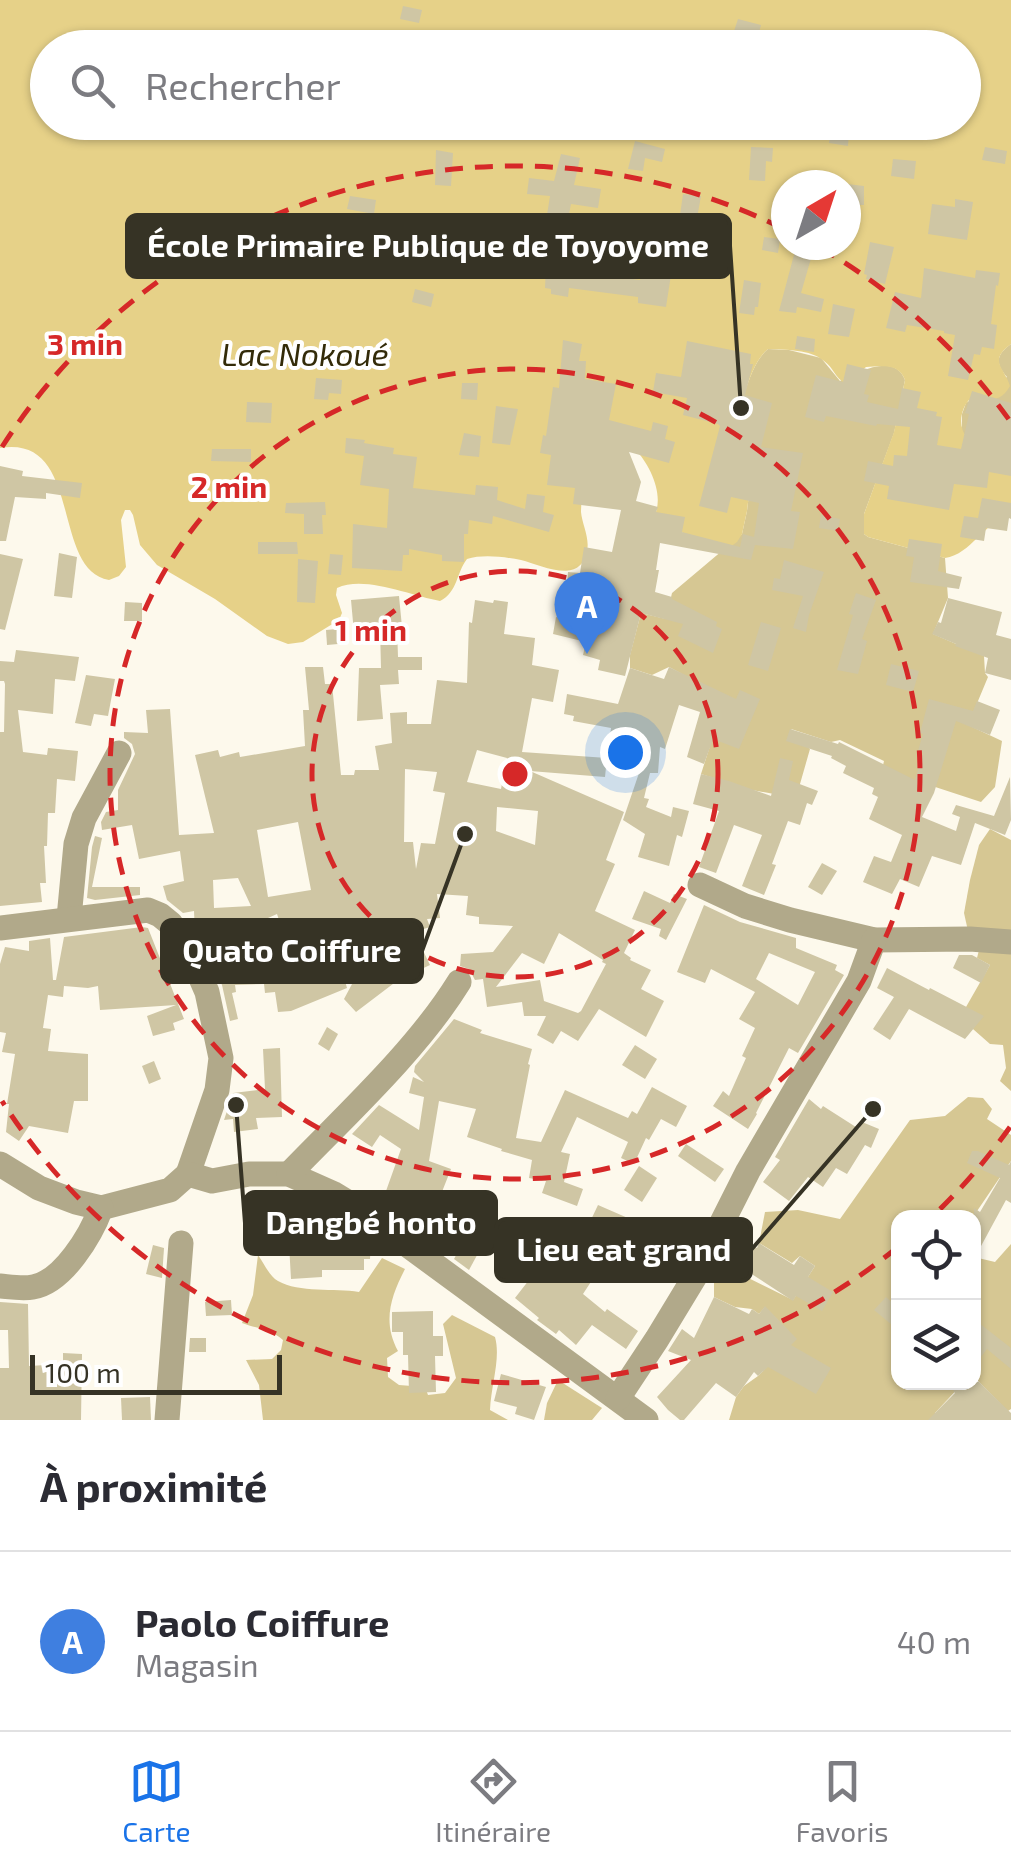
<!DOCTYPE html>
<html lang="fr">
<meta charset="utf-8">
<style>
body{margin:0;font-family:"Exo 2",sans-serif;background:#f2f2f3;color:#2b2b33}
.controls{position:absolute;right:30px;bottom:30px;display:grid;overflow:hidden;border-radius:20px;box-shadow:0 2px 8px #0004}
.controls button{width:90px;height:90px;display:grid;place-items:center;padding:0;border:0;border-bottom:2px solid #e1e1e2;background:#fff;color:#2b2b33;font:50px sans-serif}
.compass{position:absolute;left:771px;top:170px;width:90px;height:90px;border-radius:50%;background:#fff;box-shadow:0 2px 8px #0004;rotate:39deg}
.scale{position:absolute;left:30px;bottom:25px;width:252px;box-sizing:border-box;padding-left:10px;border:5px solid #363325;border-top:0;font-size:28px;line-height:35px;white-space:nowrap;color:#363325;-webkit-text-stroke:8px #fff;paint-order:stroke}
.you{position:absolute;left:625px;top:752px;width:35px;height:35px;margin:-25px;border:8px solid #fff;border-radius:50%;background:#1a73e8;box-shadow:0 0 0 15px #1a73e833}
.badge{display:grid;place-items:center;width:65px;height:65px;border-radius:50%;background:#1a73e8;color:#fff;font-size:32px;font-weight:700}
.pin{position:absolute;translate:-50% -82px;filter:drop-shadow(0 2px 5px #0008)}
.pin::after{content:'';position:absolute;top:52px;width:35px;height:30px;background:inherit;clip-path:polygon(0 0,100% 0,50% 100%)}
.list{margin:0;padding:0;list-style:none}
h2{display:flex;justify-content:space-between;align-items:center;height:130px;margin:0;padding:0 40px;font-size:42px}
h2 small{font-size:32px;font-weight:400;color:#7c7c81}
.list li{display:grid;grid-template-columns:65px 1fr auto;gap:30px;align-items:center;box-sizing:border-box;height:180px;padding:0 40px;border-top:2px solid #e1e1e2}
.list b{display:block;font-size:38px;white-space:nowrap}
.list p{margin:0;font-size:32px;white-space:nowrap;color:#7c7c81}
.list em{font-size:32px;font-style:normal;color:#7c7c81}
.icon{flex:none;width:55px;height:55px;fill:none;stroke:currentColor;stroke-width:2;stroke-linecap:round;stroke-linejoin:round}
.map{position:relative;flex:none;width:1011px;height:1420px;overflow:hidden}
.search{position:absolute;background:#fff;box-shadow:0 2px 8px #0004;left:30px;right:30px;top:30px;height:110px;display:flex;align-items:center;gap:25px;box-sizing:border-box;padding:0 35px;border-radius:55px;color:#7c7c81;font-size:38px}
.sheet{height:310px;background:#fff}
nav{display:flex;justify-content:space-around;align-items:center;box-sizing:border-box;height:140px;border-top:2px solid #e1e1e2;background:#fff;font-size:28px;color:#7c7c81}
nav a{display:grid;justify-items:center;gap:5px}
nav .on{color:#1a73e8}
.map>svg:first-child{display:block}
.green{fill:#d6c793}
.water{fill:#e6d188;fill-rule:evenodd}
.building{fill:#cfc6a4;fill-rule:evenodd}
.lines{fill:none;stroke-linecap:round;stroke-linejoin:round}
.minor{stroke:#b1a98a;stroke-width:25}
.ring{fill:none;stroke:#d62828;stroke-width:5;stroke-dasharray:18 12}
.labels{text-anchor:middle;stroke-width:8;stroke-linejoin:round;paint-order:stroke}
.water-label{font-size:32px;font-style:italic;fill:#332b09;stroke:#fff}
.centre{fill:#d62828;stroke:#fff;stroke-width:5}
.ring-label{font-size:30px;text-anchor:middle;font-weight:bold;fill:#d62828;stroke:#fff;stroke-width:8;stroke-linejoin:round;paint-order:stroke}
.leader{fill:none;stroke:#363325;stroke-width:4}
.callout-dot{fill:#363325;stroke:#fff;stroke-width:4}
.callout{fill:#363325;stroke:#363325;stroke-width:4}
.callout-label{font-size:32px;text-anchor:middle;font-weight:bold;fill:#fff}
</style>
<div class="map">
<svg width="1011" height="1420" viewBox="0 0 1011 1420">
<rect width="100%" height="100%" fill="#fdf9ec"/>
<g class="green">
<path d="M 1011,344 L 1011,447 L 967,438 L 962,432 L 962,414 L 966,403 L 1007,377 C 995,363 996,355 1011,344 Z"/>
<path d="M 768,349 L 789,350 L 821,358 L 840,381 C 858,372 895,352 905,380 L 894,433 L 864,514 L 864,534 L 868,537 L 945,558 L 948,598 L 933,634 L 984,656 L 985,673 L 988,677 L 968,725 L 1002,741 L 995,787 L 981,802 L 917,781 L 881,774 L 884,761 L 840,740 L 831,742 L 791,729 L 810,749 L 796,798 L 752,790 L 701,774 L 710,746 L 707,736 L 705,686 L 669,667 L 652,675 L 630,668 L 630,655 L 641,613 L 666,619 L 672,593 L 742,534 L 747,511 L 751,477 L 731,442 C 739,416 748,365 768,349 Z"/>
<polygon points="990,829 1011,840 1011,934 968,931 964,913 970,880 979,845"/>
<polygon points="1011,948 1011,1091 1000,1081 1006,1068 1003,1045 990,1044 965,1022 966,1007 990,965 977,958 979,950"/>
<polygon points="968,1097 983,1098 992,1109 987,1119 1011,1135 1011,1161 973,1217 898,1218 898,1382 963,1383 935,1413 942,1420 729,1420 736,1397 744,1386 758,1376 796,1339 765,1307 759,1314 752,1309 735,1307 714,1297 714,1261 793,1300 815,1266 800,1256 792,1263 759,1243 765,1212 798,1210 840,1219 910,1120 945,1116"/>
<polygon points="1011,1244 1011,1409 1008,1411 974,1377 974,1257 995,1262"/>
<path d="M 258,1255 C 264,1263 269,1276 278,1281 C 299,1293 335,1288 359,1292 L 382,1258 L 405,1269 C 391,1296 382,1322 398,1351 L 387,1358 L 388,1377 L 399,1385 L 425,1387 L 428,1395 L 445,1393 L 456,1378 L 443,1324 L 452,1315 L 495,1337 C 501,1358 491,1385 490,1410 L 508,1420 L 263,1420 L 259,1385 L 246,1360 L 272,1359 L 281,1350 L 283,1340 C 271,1329 258,1329 242,1323 L 253,1295 Z"/>
<polygon points="558,1380 602,1408 592,1420 544,1420 547,1403"/>
</g>
<path class="water" d="M 0,0 L 1011,0 L 1011,344 C 988,361 1004,367 1010,386 C 1000,405 986,398 969,400 C 960,410 958,427 967,438 L 1011,447 L 1011,515 C 983,522 972,554 945,558 L 868,537 L 864,534 L 864,514 L 894,432 L 905,380 C 899,363 882,366 866,367 L 846,384 C 834,377 834,368 824,361 C 810,349 786,350 768,349 C 748,365 739,416 731,442 L 751,477 L 747,511 L 742,534 L 737,542 L 730,547 L 718,552 L 654,517 C 665,495 650,465 635,449 L 587,473 C 585,485 581,500 581,512 C 582,524 590,538 587,551 C 580,586 542,565 521,560 C 505,557 483,554 467,559 C 456,573 458,592 440,601 C 411,596 365,575 337,588 L 336,595 L 342,613 L 339,620 L 303,642 L 288,644 L 267,636 L 215,599 L 157,565 L 140,545 L 133,515 L 130,510 L 125,510 L 121,520 L 126,567 L 119,576 L 109,580 C 50,570 84,434 0,448 ZM 48,48 L 964,48 L 964,122 L 48,122 ZM 786,185 L 846,185 L 846,245 L 786,245 Z"/>
<g class="building">
<polygon points="403,6 422,10 419,23 400,19"/>
<polygon points="738,19 761,25 755,48 734,48 738,32 734,31"/>
<polygon points="831,130 849,132 848,146 829,143"/>
<polygon points="635,141 665,149 662,162 645,158 643,171 628,169"/>
<polygon points="751,147 773,148 772,162 766,161 765,181 749,180"/>
<polygon points="985,147 1007,151 1005,164 982,160"/>
<polygon points="436,150 453,153 451,186 435,185"/>
<polygon points="561,154 580,158 574,185 601,189 598,208 571,204 568,219 547,215 550,196 527,194 529,178 554,181"/>
<polygon points="893,159 916,161 914,179 891,176"/>
<polygon points="847,184 864,186 864,205 847,205"/>
<polygon points="683,194 701,196 697,218 680,215"/>
<polygon points="350,196 376,200 374,214 347,209"/>
<polygon points="955,199 973,202 967,240 928,234 932,204 955,207"/>
<polygon points="764,237 780,239 778,253 762,250"/>
<polygon points="870,242 894,247 885,284 866,279 867,275 864,274"/>
<polygon points="795,251 812,255 801,293 824,299 821,312 797,307 796,313 779,311"/>
<polygon points="645,256 673,262 666,307 638,303 638,297 569,288 568,297 551,294 551,289 545,288 546,266 594,269 595,274 640,280"/>
<polygon points="924,268 975,278 976,270 1000,273 998,286 996,285 991,324 997,325 994,349 982,347 980,355 974,354 968,380 948,376 955,335 944,333 944,331 907,325 905,332 886,328 895,292 921,298"/>
<polygon points="744,280 761,283 758,307 755,307 754,315 739,313"/>
<polygon points="415,289 434,294 431,307 412,302"/>
<polygon points="833,304 855,309 849,337 828,334"/>
<polygon points="797,336 815,339 814,352 795,349"/>
<polygon points="563,340 582,344 579,361 586,361 585,379 616,384 609,420 651,431 653,422 668,426 665,439 675,442 669,463 629,452 641,482 636,501 658,507 656,512 685,517 682,532 740,547 743,534 754,537 759,503 731,497 727,513 699,506 720,426 718,424 683,415 687,398 653,392 656,373 681,377 687,341 751,354 750,364 753,364 745,395 772,403 761,447 803,453 791,511 800,512 793,549 755,545 751,560 660,543 656,570 659,570 655,592 672,597 672,599 717,622 716,626 722,629 713,653 678,636 683,624 641,613 625,676 598,670 600,660 583,655 586,642 553,634 556,617 590,625 591,590 567,589 568,572 580,573 584,547 612,552 621,510 573,504 575,488 547,485 551,455 540,453 543,435 546,436 553,387 559,388"/>
<polygon points="847,364 871,370 864,394 869,395 867,402 898,409 902,388 921,392 917,408 937,412 936,416 942,417 937,445 961,449 969,414 965,413 972,391 1011,403 1011,476 989,472 987,488 954,484 949,510 887,499 889,486 864,481 868,461 893,466 894,455 907,456 910,427 877,424 876,426 826,416 824,422 805,417 816,375 843,382"/>
<polygon points="316,378 342,380 341,394 329,393 328,400 314,399"/>
<polygon points="462,383 478,383 477,400 461,399"/>
<polygon points="247,402 272,403 271,423 246,422"/>
<polygon points="496,406 518,409 510,445 492,443"/>
<polygon points="464,433 481,436 479,457 459,455"/>
<polygon points="346,438 365,440 364,443 394,448 393,454 417,457 413,488 475,495 476,485 498,487 497,500 525,509 527,494 545,496 543,512 554,515 549,532 493,516 492,524 469,520 468,534 464,534 464,562 442,561 442,555 409,549 409,555 403,555 402,571 352,568 353,524 387,528 389,489 360,485 364,456 345,453"/>
<polygon points="212,449 251,449 251,462 211,461"/>
<polygon points="0,466 23,471 22,476 82,483 80,498 46,493 46,499 15,497 6,541 0,541"/>
<polygon points="982,498 1011,503 1011,519 1009,518 1007,531 986,528 984,541 960,537 964,516 978,518"/>
<polygon points="325,502 326,515 322,515 323,534 304,534 304,514 285,513 286,503"/>
<polygon points="821,515 840,519 838,531 819,528"/>
<polygon points="909,539 942,544 938,571 962,577 959,589 910,582 914,557 906,556"/>
<polygon points="258,542 297,542 298,554 258,554"/>
<polygon points="59,553 77,557 72,598 54,596"/>
<polygon points="0,554 23,559 5,630 0,629"/>
<polygon points="330,554 343,555 341,575 328,574"/>
<polygon points="298,559 318,561 315,603 297,602"/>
<polygon points="784,560 824,572 809,615 806,632 793,628 803,596 772,590 774,578 780,579"/>
<polygon points="856,593 876,600 862,639 867,641 858,674 837,670 853,615 849,614"/>
<polygon points="399,596 402,627 397,627 398,657 422,657 422,670 398,670 399,684 380,685 383,719 357,721 359,668 381,668 380,629 354,633 351,600"/>
<polygon points="948,598 1002,612 996,635 1011,639 1011,680 985,673 988,658 955,646 956,644 932,634 938,622 941,623"/>
<path d="M 475,600 L 493,603 L 494,600 L 508,602 L 504,634 L 535,638 L 532,665 L 559,670 L 553,702 L 532,698 L 522,752 L 607,758 L 605,777 L 530,771 L 624,812 L 606,860 L 615,864 L 595,911 L 635,930 L 624,953 L 631,958 L 630,960 L 651,970 L 641,989 L 664,1001 L 646,1037 L 599,1009 L 578,1041 L 561,1031 L 553,1044 L 537,1035 L 546,1016 L 524,1016 L 522,1002 L 487,1007 L 483,979 L 475,980 L 469,969 L 460,966 L 461,954 L 493,952 L 513,926 L 479,924 L 479,917 L 466,915 L 468,896 L 437,894 L 440,918 L 427,919 L 430,927 L 414,932 L 430,965 L 411,974 L 410,971 L 356,1012 L 344,999 L 359,971 L 379,956 L 370,928 L 334,942 L 347,988 L 291,1011 L 278,1012 L 275,992 L 265,993 L 264,984 L 235,985 L 236,992 L 232,993 L 238,1019 L 230,1021 L 222,985 L 195,933 L 194,911 L 183,913 L 167,900 L 163,886 L 184,881 L 180,851 L 139,859 L 132,825 L 102,830 L 101,822 L 106,812 L 118,810 L 118,790 L 135,754 L 132,744 L 124,738 L 124,732 L 148,733 L 146,710 L 170,709 L 179,835 L 214,833 L 195,755 L 218,750 L 220,757 L 239,752 L 240,757 L 305,746 L 303,710 L 309,710 L 305,667 L 323,667 L 325,684 L 332,684 L 341,775 L 354,775 L 355,770 L 379,770 L 375,746 L 392,743 L 390,713 L 407,712 L 407,724 L 431,724 L 437,680 L 467,683 L 469,622 L 472,623 ZM 477,750 L 507,758 L 501,789 L 467,782 ZM 405,769 L 437,772 L 433,791 L 445,793 L 435,844 L 421,843 L 416,869 L 413,842 L 404,842 ZM 497,807 L 538,811 L 535,845 L 496,831 ZM 298,822 L 311,890 L 268,897 L 257,830 ZM 238,878 L 251,906 L 214,908 L 213,880 ZM 277,914 L 282,929 L 295,925 L 296,932 L 300,931 L 308,958 L 253,962 L 250,926 ZM 559,933 L 603,960 L 602,962 L 606,964 L 581,1011 L 578,1013 L 544,1001 L 540,980 L 496,987 L 522,953 L 544,964 Z"/>
<polygon points="125,602 142,603 142,621 124,621"/>
<polygon points="761,622 781,628 768,671 748,665"/>
<polygon points="348,628 349,643 327,645 326,630"/>
<polygon points="16,650 79,657 75,681 55,679 53,714 18,710 23,752 47,755 48,748 78,751 75,781 57,779 55,813 48,813 47,846 44,846 46,883 40,883 42,902 0,906 0,732 4,732 5,684 4,681 0,681 0,661 14,662"/>
<polygon points="891,664 919,671 913,692 886,685"/>
<polygon points="669,667 736,699 740,690 760,699 739,749 713,739 704,764 687,757 700,712 679,705 665,749 660,747 658,773 650,773 644,798 649,799 646,807 671,817 673,807 689,811 682,837 677,835 669,866 638,857 645,834 623,820 639,773 606,768 611,728 573,721 574,716 564,714 567,694 618,704 630,668 664,679"/>
<polygon points="86,675 115,679 108,716 94,714 91,726 75,723"/>
<polygon points="929,699 973,711 977,701 1000,710 990,735 956,721 934,793 922,817 956,831 960,817 952,814 956,805 994,816 1010,777 1011,820 1005,835 975,823 961,865 932,856 919,887 900,879 892,894 863,882 874,856 891,862 902,835 869,819 878,797 872,794 874,788 843,773 846,766 831,758 832,756 786,741 790,729 838,744 839,742 915,780 923,753 918,751 923,734 920,733"/>
<polygon points="780,758 793,761 789,780 818,791 812,805 807,803 800,825 788,821 772,864 776,865 764,895 742,886 762,835 734,825 716,873 699,867 719,811 693,804 701,774 729,781 771,796"/>
<polygon points="95,836 102,838 92,887 140,887 140,895 95,900 87,898 92,847"/>
<polygon points="822,863 837,871 822,895 808,887"/>
<polygon points="644,891 670,903 674,894 687,899 666,940 659,936 661,929 632,919"/>
<path d="M 704,905 L 740,922 L 796,938 L 796,948 L 837,965 L 835,970 L 844,975 L 798,1053 L 789,1048 L 756,1113 L 757,1114 L 748,1129 L 713,1106 L 723,1091 L 729,1096 L 746,1058 L 742,1056 L 755,1028 L 739,1019 L 755,992 L 711,969 L 705,983 L 677,972 ZM 769,953 L 815,972 L 798,1005 L 756,979 Z"/>
<polygon points="142,927 148,928 184,1019 173,1023 175,1030 153,1036 147,1016 176,1005 100,1010 98,986 88,988 64,986 63,997 48,995 43,1028 51,1029 48,1051 88,1054 88,1101 74,1101 68,1133 29,1126 19,1141 6,1132 9,1104 7,1104 15,1054 2,1052 6,1033 0,1032 0,964 5,947 29,951 29,941 50,938 53,980 56,980 64,937"/>
<polygon points="959,955 972,955 990,965 981,983 953,968"/>
<polygon points="887,968 929,990 930,988 984,1016 965,1039 909,1009 890,1040 873,1029 894,997 877,988"/>
<polygon points="454,1019 482,1030 480,1033 532,1049 528,1064 530,1065 516,1138 541,1142 565,1090 628,1118 632,1111 637,1114 652,1087 687,1106 676,1127 661,1119 649,1140 646,1138 634,1164 621,1158 628,1142 577,1117 561,1152 570,1154 564,1182 583,1189 577,1206 542,1193 546,1181 529,1178 532,1160 501,1151 502,1149 467,1137 476,1109 439,1101 429,1161 451,1169 434,1212 400,1212 381,1205 401,1149 380,1135 372,1147 352,1134 379,1105 419,1130 424,1097 409,1093 413,1077 424,1082 414,1072 415,1066"/>
<polygon points="327,1027 338,1034 329,1051 318,1044"/>
<polygon points="635,1045 657,1059 645,1079 622,1065"/>
<polygon points="280,1048 282,1117 256,1118 258,1129 234,1132 233,1119 224,1120 233,1093 265,1089 263,1049"/>
<polygon points="154,1061 161,1079 149,1084 142,1066"/>
<polygon points="809,1099 821,1109 823,1106 859,1129 862,1122 879,1129 871,1148 865,1145 847,1174 836,1168 823,1187 808,1177 789,1201 763,1182 780,1160 775,1157"/>
<polygon points="686,1144 724,1169 715,1182 678,1156"/>
<polygon points="972,1151 978,1151 1009,1165 1011,1161 1011,1203 1006,1200 974,1259 974,1208 980,1212 1000,1178 967,1163"/>
<polygon points="639,1166 657,1178 642,1202 624,1190"/>
<polygon points="286,1190 298,1196 301,1207 307,1205 313,1228 337,1215 371,1238 370,1259 364,1259 364,1270 322,1270 322,1277 291,1279 289,1244 286,1244 274,1197 274,1193"/>
<polygon points="598,1205 637,1222 627,1240 621,1236 583,1294 605,1312 607,1309 638,1331 626,1349 592,1325 576,1345 559,1330 556,1334 537,1320 539,1318 515,1298 543,1262 569,1282 603,1230 589,1224"/>
<polygon points="734,1234 757,1248 759,1243 794,1265 800,1256 815,1266 808,1277 833,1292 822,1311 796,1296 793,1301 724,1256 722,1258"/>
<polygon points="466,1237 482,1246 469,1270 454,1259"/>
<polygon points="153,1245 164,1248 162,1278 146,1274"/>
<polygon points="714,1297 749,1314 752,1309 759,1314 765,1306 797,1339 791,1345 831,1368 816,1394 768,1367 758,1376 754,1372 736,1397 716,1383 684,1420 680,1420 668,1410 657,1397 691,1360 668,1351 682,1329 694,1338"/>
<polygon points="886,1297 898,1308 898,1330 874,1310"/>
<polygon points="231,1300 232,1315 206,1316 205,1302"/>
<polygon points="0,1302 28,1304 29,1366 63,1364 63,1353 82,1354 81,1420 0,1420 0,1368 9,1368 8,1330 0,1330"/>
<polygon points="433,1311 433,1336 443,1336 443,1356 435,1356 436,1392 409,1393 408,1355 403,1355 403,1332 392,1332 392,1312"/>
<polygon points="979,1323 1011,1348 1011,1369 987,1349 974,1366 974,1330"/>
<polygon points="190,1338 206,1338 206,1352 189,1352"/>
<polygon points="501,1374 546,1387 534,1420 515,1414 517,1407 494,1401"/>
<polygon points="961,1382 979,1382 1011,1413 1011,1420 928,1420 955,1393 953,1391"/>
<polygon points="150,1397 151,1420 122,1420 121,1398"/>
</g>
<g class="lines">
<g class="minor">
<polyline points="700,885 745,906 790,920 874,940 970,939 1011,942"/>
<polyline points="69,918 76,844 84,818 119,753"/>
<polyline points="0,928 148,910 160,915 171,924 200,976 207,992 221,1058 217,1090 188,1174"/>
<polyline points="0,1164 39,1188 76,1202 101,1208 170,1190 188,1174 212,1181 249,1174 289,1174 334,1194 357,1208 646,1420"/>
<path d="M 289,1174 C 346,1115 417,1050 459,982"/>
<path d="M 0,1286 C 11,1287 23,1289 33,1287 C 63,1282 91,1235 101,1208"/>
<polyline points="618,1398 657,1339 694,1278 748,1171 859,981 874,940"/>
<polyline points="167,1420 181,1243"/>
</g>
</g>
<g class="ring">
<circle cx="515" cy="774" r="203"/>
<circle cx="515" cy="774" r="405"/>
<path d="M1010 1127A608 608 0 0 1 934 1215M898 1247A608 608 0 0 1 2 1101M2 447A608 608 0 0 1 782 228M819 247A608 608 0 0 1 1010 421"/>
</g>
<g class="labels">
<g class="water-label">
<text x="305" y="366">Lac Nokoué</text>
</g>
</g>
<circle cx="515" cy="774" r="15" class="centre"/>
<g class="ring-label">
<text x="85" y="355">3 min</text>
<text x="229" y="498">2 min</text>
<text x="371" y="641">1 min</text>
</g>
<path class="leader" d="M741 408L730 246M465 834L422 951M236 1105L245 1223M873 1109L751 1250"/>
<g class="callout-dot">
<circle cx="741" cy="408" r="10"/>
<circle cx="465" cy="834" r="10"/>
<circle cx="236" cy="1105" r="10"/>
<circle cx="873" cy="1109" r="10"/>
</g>
<g class="callout">
<rect x="127" y="215" width="603" height="62" rx="10"/>
<rect x="162" y="920" width="260" height="62" rx="10"/>
<rect x="245" y="1192" width="251" height="62" rx="10"/>
<rect x="496" y="1219" width="255" height="62" rx="10"/>
</g>
<g class="callout-label">
<text x="428" y="257">École Primaire Publique de Toyoyome</text>
<text x="292" y="962">Quato Coiffure</text>
<text x="371" y="1234">Dangbé honto</text>
<text x="624" y="1261">Lieu eat grand</text>
</g>
</svg>
<div class="controls">
<button><svg class="icon" aria-label="locate" viewBox="0 0 24 24"><circle cx="12" cy="12" r="6"/><path d="M12 2v4M12 18v4M2 12h4M18 12h4"/></svg></button>
<button><svg class="icon" aria-label="layers" viewBox="0 0 24 24"><path d="M12 4l9 5-9 5-9-5zM3 14l9 5 9-5"/></svg></button>
</div>
<svg class="compass" viewBox="-18 -18 36 36"><path d="M0-13l5 13h-10z" fill="#e53935"/><path d="M0 13l5-13h-10z" fill="#7c7c81"/></svg>
<div class="scale">100 m</div>
<div class="you"></div>
<div class="pin badge" style="left:587px;top:654px;background:#3f7fe0">A</div>
<div class="search"><svg class="icon" aria-label="search" viewBox="0 0 24 24"><circle cx="10" cy="10" r="6"/><path d="M15 15l6 6"/></svg>Rechercher</div>
</div>
<section class="sheet">
<h2>À proximité<small></small></h2>
<ul class="list">
<li><span class="badge" style="background:#3f7fe0">A</span><div><b>Paolo Coiffure</b><p>Magasin</p></div><em>40 m</em></li>
</ul>
</section>
<nav>
<a class="on"><svg class="icon" aria-label="map" viewBox="0 0 24 24"><path d="M3 6l6-2 6 2 6-2v14l-6 2-6-2-6 2zM9 4v14M15 6v14"/></svg>Carte</a>
<a><svg class="icon" aria-label="directions" viewBox="0 0 24 24"><path d="M12 3l9 9-9 9-9-9zM9 14v-3h6M13 9l2 2-2 2"/></svg>Itinéraire</a>
<a><svg class="icon" aria-label="saved" viewBox="0 0 24 24"><path d="M7 4h10v16l-5-4-5 4z"/></svg>Favoris</a>
</nav>
